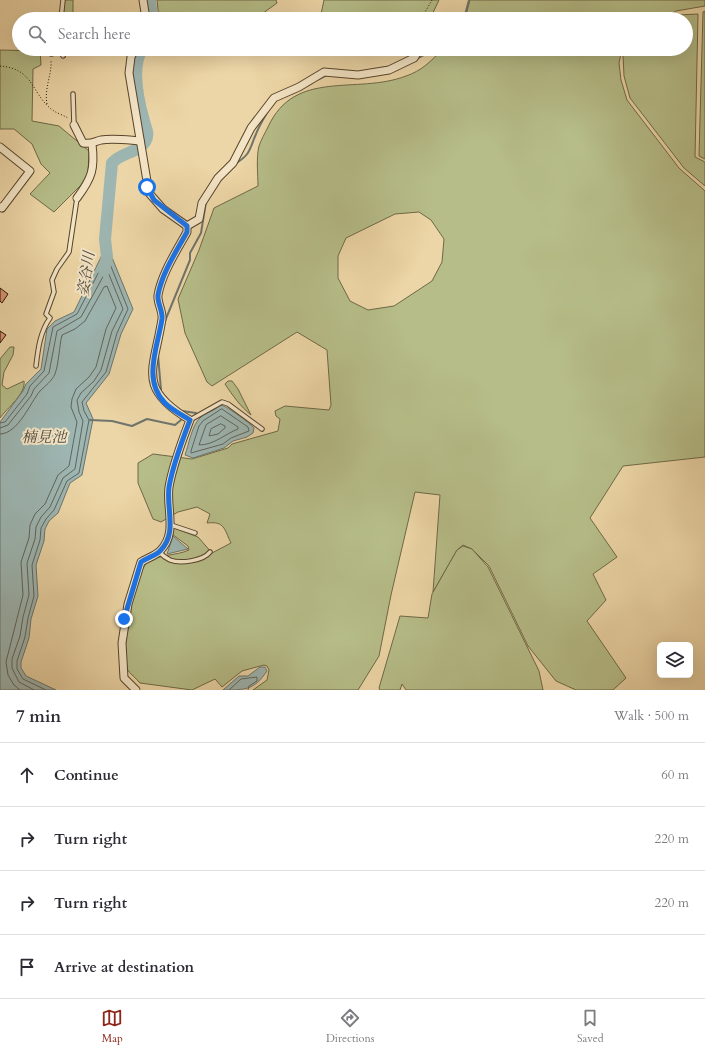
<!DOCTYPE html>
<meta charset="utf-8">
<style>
body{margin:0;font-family:Cardo,"Noto Serif JP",serif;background:#f2f2f3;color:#2b2b33}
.controls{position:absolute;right:12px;bottom:12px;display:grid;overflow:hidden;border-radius:6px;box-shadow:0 4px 16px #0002}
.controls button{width:36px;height:36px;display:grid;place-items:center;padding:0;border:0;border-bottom:1px solid #e1e1e2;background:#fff;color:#2b2b33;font:20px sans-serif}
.stop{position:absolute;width:12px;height:12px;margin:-9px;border:3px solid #1a73e8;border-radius:50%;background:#fff}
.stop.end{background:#1a73e8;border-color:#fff;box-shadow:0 1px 4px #0008}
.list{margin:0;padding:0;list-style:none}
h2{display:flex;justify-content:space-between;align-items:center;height:52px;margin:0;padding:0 16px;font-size:17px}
h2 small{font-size:13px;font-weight:400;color:#7c7c81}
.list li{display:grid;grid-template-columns:26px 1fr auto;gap:12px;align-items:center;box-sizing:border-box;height:64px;padding:0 16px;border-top:1px solid #e1e1e2}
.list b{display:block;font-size:15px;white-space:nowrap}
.list em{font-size:13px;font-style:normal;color:#7c7c81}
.icon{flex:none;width:22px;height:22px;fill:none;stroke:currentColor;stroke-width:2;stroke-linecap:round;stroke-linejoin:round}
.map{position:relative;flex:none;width:705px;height:690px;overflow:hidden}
.search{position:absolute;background:#fff;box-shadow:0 4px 16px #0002;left:12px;right:12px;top:12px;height:44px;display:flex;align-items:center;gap:10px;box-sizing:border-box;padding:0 14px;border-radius:22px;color:#7c7c81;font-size:15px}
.sheet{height:308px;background:#fff}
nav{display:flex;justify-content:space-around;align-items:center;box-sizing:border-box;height:56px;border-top:1px solid #e1e1e2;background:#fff;font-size:11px;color:#7c7c81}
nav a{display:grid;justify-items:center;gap:2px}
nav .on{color:#8f2418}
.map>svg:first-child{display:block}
.green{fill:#b6bd88;stroke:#6e6846;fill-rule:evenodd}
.water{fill:#9db6b2;stroke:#6e756c}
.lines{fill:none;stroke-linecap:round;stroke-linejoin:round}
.shore{stroke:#62645b;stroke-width:1}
.stream{stroke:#6e756c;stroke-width:2}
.river{stroke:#9db6b2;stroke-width:12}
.building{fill:#db9372;stroke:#271304}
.lane-casing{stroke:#58442c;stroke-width:5.5}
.street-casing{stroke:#58442c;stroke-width:9}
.path{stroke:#271304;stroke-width:1;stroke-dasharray:1 2;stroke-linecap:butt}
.lane{stroke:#f3e4c5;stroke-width:3.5}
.street{stroke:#f3e4c5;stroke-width:7}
.route{stroke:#1a73e8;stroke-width:5}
.labels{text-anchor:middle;stroke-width:4;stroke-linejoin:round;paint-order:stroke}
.water-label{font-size:15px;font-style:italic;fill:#504c41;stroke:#f3e4c5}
</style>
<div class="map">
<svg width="705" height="690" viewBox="0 0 705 690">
<rect width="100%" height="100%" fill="#ecd5a6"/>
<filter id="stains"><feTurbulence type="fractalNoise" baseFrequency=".005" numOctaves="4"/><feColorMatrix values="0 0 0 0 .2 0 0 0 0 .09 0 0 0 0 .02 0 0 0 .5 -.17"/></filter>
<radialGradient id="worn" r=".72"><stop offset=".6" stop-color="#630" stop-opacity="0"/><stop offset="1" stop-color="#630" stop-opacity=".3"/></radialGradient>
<g class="green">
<polygon points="64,0 73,0 73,19 62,19"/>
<polygon points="157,0 276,0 277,3 255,19 159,19"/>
<polygon points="324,0 439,0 430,19 320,19"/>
<polygon points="470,0 705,0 705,6 676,11 663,19 465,19"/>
<polygon points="705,11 705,159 699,156 703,12"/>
<polygon points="698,14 695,157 705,162 705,186 684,168 630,98 624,76 623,55 627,49 686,49 686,19 671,19 678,15"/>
<path d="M 442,49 L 622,49 L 619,63 L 621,80 L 627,100 L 679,168 L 705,191 L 705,457 L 623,466 L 590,518 L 617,557 L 593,574 L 606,600 L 587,621 L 626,678 L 613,690 L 576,690 L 556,681 L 528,646 L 489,566 L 472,549 L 463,545 L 457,550 L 433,592 L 440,495 L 415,492 L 391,595 L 379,656 L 358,690 L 253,690 L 267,680 L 269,670 L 267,666 L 264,665 L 242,671 L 222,687 L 215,679 L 192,690 L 140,683 C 136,678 130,674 127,669 C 120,653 134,572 148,562 C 159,554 176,556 189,550 L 188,546 L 172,534 L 174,528 L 198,537 L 212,553 L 231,543 C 224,529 225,521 207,523 L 210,514 L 197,507 L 178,512 L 161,522 L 153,519 L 138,483 L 138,463 L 153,454 L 192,459 L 228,448 L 232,444 L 278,431 L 280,419 L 276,416 L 275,411 L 285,406 L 329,410 L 331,405 L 327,350 L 297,332 L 212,386 L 207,382 L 185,333 L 178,299 L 199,250 L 214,208 L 258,186 C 258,174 256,158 259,146 C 261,140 265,133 268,127 C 295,68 357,95 406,76 C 421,71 432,61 442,49 ZM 419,212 L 431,220 L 444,239 L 442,262 L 432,281 L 394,306 L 368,310 L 350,301 L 338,278 L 338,256 L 346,238 L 395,214 Z"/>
<polygon points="0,50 40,51 41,65 33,69 32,121 59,126 89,151 88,173 81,185 54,212 30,194 50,173 41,164 32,144 14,129 0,129"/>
<path d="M 10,347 L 14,347 L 13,355 L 4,372 L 2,385 L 7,389 L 24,381 C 26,394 7,408 0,418 L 0,359 Z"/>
<path d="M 228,381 L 232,381 L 238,389 L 251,415 C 240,406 233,396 225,384 Z"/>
<polygon points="463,546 472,549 488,567 539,671 543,690 406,690 402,684 400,690 380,690 379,688 400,616 428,618 432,594 457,550"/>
</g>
<g class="water">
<polygon points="102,255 111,255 133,309 121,334 109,374 86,403 93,419 82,475 70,483 58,513 49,521 45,529 44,541 36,565 38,596 31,619 29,638 21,662 21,668 26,676 56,690 0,690 0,422 23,391 26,384 41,369 47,329 55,321 74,312"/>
<path d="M 220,405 C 224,404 250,423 254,428 L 253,433 L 247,437 L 233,441 L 224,448 L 193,458 L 185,455 C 189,444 192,424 201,417 C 207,412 214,411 220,405 Z"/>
<polygon points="173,536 188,549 167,554"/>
<path d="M 260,667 L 265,667 L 267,671 C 254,690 246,690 223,690 L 239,676 L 248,676 Z"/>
</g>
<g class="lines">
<g class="shore">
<polygon points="222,409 248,427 249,431 231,438 223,444 191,453 191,451 199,426 203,421"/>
<path d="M 221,416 L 238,427 L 238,429 C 225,434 214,445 199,445 L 206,425 Z"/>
<polyline points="0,423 5,422 27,394 30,386 44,371 53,327 77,314 105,260 108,259 128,309 117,333 106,372 82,402 84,411 89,420 79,473 67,481 54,510 46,519 41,528 40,540 32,565 34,596 28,618 25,637 17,661 17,669 23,679 46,690"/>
<polygon points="221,424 225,426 225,428 218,434 209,436 211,429"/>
<polyline points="0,428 8,425 31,396 34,389 49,373 57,331 81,317 105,273 108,272 123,309 112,331 101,370 94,381 81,393 77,400 79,412 83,421 75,469 63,478 50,507 41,517 36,527 35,539 27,563 29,595 23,617 20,636 12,659 12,668 19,682 34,690"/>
<path d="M 0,434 C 18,434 30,403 40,391 C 45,386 52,381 55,374 C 59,363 59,347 62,335 L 75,329 L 85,321 L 104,287 L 107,286 L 116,308 L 106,329 L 96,367 L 89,377 L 76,389 L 72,399 L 71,407 L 77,422 L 69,466 L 58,475 L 45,504 L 35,514 L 30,525 L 29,538 L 21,562 L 23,595 L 6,662 L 8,675 L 14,685 L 20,690"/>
<polyline points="229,690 241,679 257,677 257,681 249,686 248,690"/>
</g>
<g class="stream">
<polyline points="464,19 469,0"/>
<polyline points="416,59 435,49"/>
<polyline points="317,80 327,75"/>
<polyline points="291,94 312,83"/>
<path d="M 235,164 C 251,154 249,150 256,134 C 259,126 264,118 268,111"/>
<polyline points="165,321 190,260 190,253 201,233 206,202"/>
<polyline points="158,355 161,390"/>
<polyline points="182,411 196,413"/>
<polyline points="90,420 112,421 132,426 147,419 175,425 181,420"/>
</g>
<g class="river">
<polyline points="150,0 152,19"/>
<path d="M 104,271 L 107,257 L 105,239 L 112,163 C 122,152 138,153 145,142 C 150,134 146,129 144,121 C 138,100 131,68 142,49"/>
</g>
</g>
<g class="building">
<polygon points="0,288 8,294 2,303 0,301"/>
<polygon points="0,331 6,335 0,343"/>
</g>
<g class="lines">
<g class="lane-casing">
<g id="lane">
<polyline points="61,19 63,0"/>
<polyline points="60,49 63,56"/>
<polyline points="51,54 58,52 60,50"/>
<polyline points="73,94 74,125"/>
<path d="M 36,366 C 38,349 40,332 50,318 L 46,314 L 54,292 L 52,280 L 57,269 L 69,252 L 77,198"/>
<polyline points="190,420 222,402 228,404 262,429"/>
<polyline points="171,525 195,533"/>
<path d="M 159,552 C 162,555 166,558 170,560 C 180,564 203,561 210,552"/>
</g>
</g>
<g class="street-casing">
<g id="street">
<polyline points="143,0 146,19"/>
<path d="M 135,49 L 131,57 L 129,73 L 149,193 L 163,209 L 187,226 L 187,232 C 176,252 162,273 158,295 C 157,303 163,311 162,319 C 154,370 136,388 190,420 C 182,441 173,464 169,487 C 166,509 178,533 160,551 C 155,556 147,558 141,562 L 128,604 L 122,643 L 124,678 L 136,690"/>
<path d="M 74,125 L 83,143 C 93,144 93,142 101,140 C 113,138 127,140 140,141"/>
<polyline points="0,147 30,171 2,208 0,207"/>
<path d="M 77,198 C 92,178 95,169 92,144"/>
<polyline points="187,226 199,219 202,203 218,178 233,163 251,128 274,98 299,87 324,72 358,75 389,70 414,58 416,55 415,49"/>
</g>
</g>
<g class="path">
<polyline points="421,19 432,0"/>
<path d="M 0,66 C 34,69 30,91 51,109 C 56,113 63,115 68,118"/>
<path d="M 47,104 C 44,88 52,75 51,60"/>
</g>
<use href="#lane" class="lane"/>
<use href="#street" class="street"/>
</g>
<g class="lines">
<path class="route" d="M 124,619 L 141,562 C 147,558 155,556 160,551 C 178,533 166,509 169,487 C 173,464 182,441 190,420 C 182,415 172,410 165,403 C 142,380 158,346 162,319 C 163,311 157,303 158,295 C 162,273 176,252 187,232 L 187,226 L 154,200 L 147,187"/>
</g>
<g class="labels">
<g class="water-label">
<text transform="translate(86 274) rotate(-82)" y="5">姿谷川</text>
<text x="44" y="442">楠見池</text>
</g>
</g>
<rect width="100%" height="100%" filter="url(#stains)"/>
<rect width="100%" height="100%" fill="url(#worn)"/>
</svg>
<div class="controls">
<button><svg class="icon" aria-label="layers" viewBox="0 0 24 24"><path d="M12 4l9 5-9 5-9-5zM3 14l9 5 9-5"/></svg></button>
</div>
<div class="stop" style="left:147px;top:187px"></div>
<div class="stop end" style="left:124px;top:619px"></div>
<div class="search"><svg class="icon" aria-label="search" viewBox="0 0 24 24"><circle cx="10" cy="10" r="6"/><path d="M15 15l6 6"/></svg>Search here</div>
</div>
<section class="sheet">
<h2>7 min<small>Walk · 500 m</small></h2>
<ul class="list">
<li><svg class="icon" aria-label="ahead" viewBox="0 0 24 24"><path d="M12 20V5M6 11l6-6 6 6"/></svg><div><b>Continue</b></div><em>60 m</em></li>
<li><svg class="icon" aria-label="right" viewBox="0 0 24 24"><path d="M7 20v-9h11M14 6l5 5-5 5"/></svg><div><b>Turn right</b></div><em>220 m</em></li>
<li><svg class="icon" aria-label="right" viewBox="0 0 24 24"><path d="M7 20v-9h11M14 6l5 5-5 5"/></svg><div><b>Turn right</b></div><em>220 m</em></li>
<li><svg class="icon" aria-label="arrive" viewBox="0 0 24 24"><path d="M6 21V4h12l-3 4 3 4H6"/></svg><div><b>Arrive at destination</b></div></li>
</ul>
</section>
<nav>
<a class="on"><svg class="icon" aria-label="map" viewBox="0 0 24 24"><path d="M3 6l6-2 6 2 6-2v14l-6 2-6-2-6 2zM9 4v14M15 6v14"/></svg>Map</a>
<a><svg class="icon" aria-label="directions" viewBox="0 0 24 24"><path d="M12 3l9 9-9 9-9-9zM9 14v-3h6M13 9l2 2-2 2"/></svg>Directions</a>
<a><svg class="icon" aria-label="saved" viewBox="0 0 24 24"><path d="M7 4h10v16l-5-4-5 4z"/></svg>Saved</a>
</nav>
